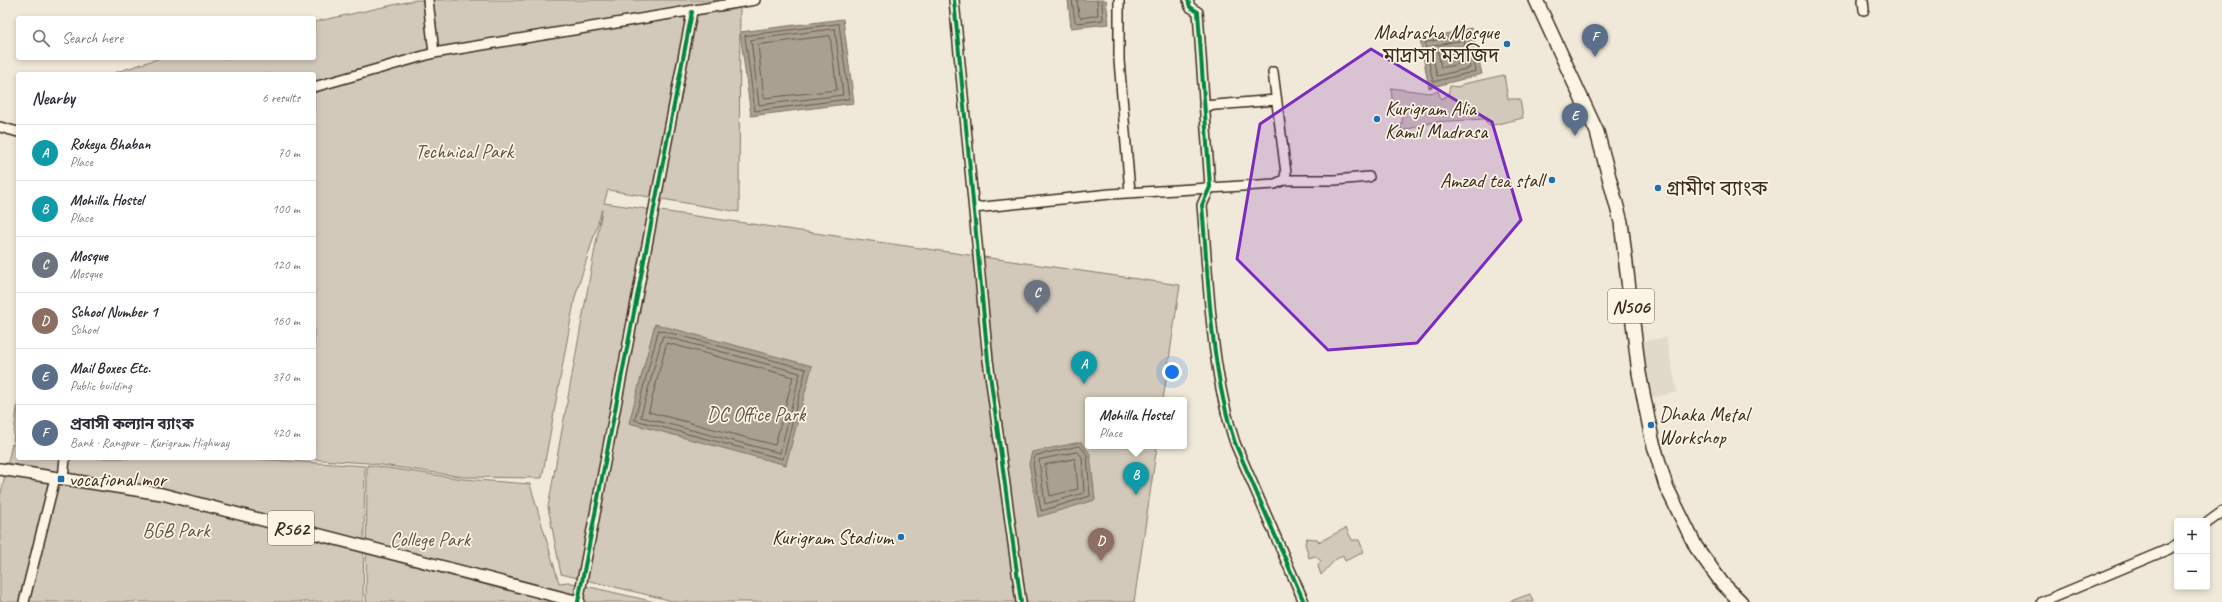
<!DOCTYPE html>
<meta charset="utf-8">
<style>
body{margin:0;font-family:Caveat,"Noto Sans Bengali",sans-serif;background:#f2f2f3;color:#2b2b33}
.controls{position:absolute;right:12px;bottom:12px;display:grid;overflow:hidden;border-radius:4px;box-shadow:0 2px 6px #0003}
.controls button{width:36px;height:36px;display:grid;place-items:center;padding:0;border:0;border-bottom:1px solid #e1e1e2;background:#fff;color:#2b2b33;font:20px sans-serif}
.you{position:absolute;left:1172px;top:372px;width:14px;height:14px;margin:-10px;border:3px solid #fff;border-radius:50%;background:#1a73e8;box-shadow:0 0 0 6px #1a73e833}
.badge{display:grid;place-items:center;width:26px;height:26px;border-radius:50%;background:#0b8043;color:#fff;font-size:13px;font-weight:700}
.pin{position:absolute;translate:-50% -33px;filter:drop-shadow(0 1px 2px #0008)}
.pin::after{content:'';position:absolute;top:21px;width:14px;height:12px;background:inherit;clip-path:polygon(0 0,100% 0,50% 100%)}
.popup{position:absolute;left:1085px;top:397px;width:102px;height:52px;box-sizing:border-box;display:grid;place-content:center;border-radius:4px;background:#fff;filter:drop-shadow(0 1px 3px #0005);font-size:13px;white-space:nowrap;color:#7c7c81}
.popup b{font-size:15px;color:#2b2b33}
.popup::after{content:'';position:absolute;left:50%;top:100%;margin-left:-8px;border:8px solid transparent;border-top-color:#fff}
.list{margin:0;padding:0;list-style:none}
h2{display:flex;justify-content:space-between;align-items:center;height:52px;margin:0;padding:0 16px;font-size:17px}
h2 small{font-size:13px;font-weight:400;color:#7c7c81}
.list li{display:grid;grid-template-columns:26px 1fr auto;gap:12px;align-items:center;box-sizing:border-box;height:56px;padding:0 16px;border-top:1px solid #e1e1e2}
.list b{display:block;font-size:15px;white-space:nowrap}
.list p{margin:0;font-size:13px;white-space:nowrap;color:#7c7c81}
.list em{font-size:13px;font-style:normal;color:#7c7c81}
.icon{flex:none;width:22px;height:22px;fill:none;stroke:currentColor;stroke-width:2;stroke-linecap:round;stroke-linejoin:round}
.map{position:relative;flex:none;width:2222px;height:602px;overflow:hidden}
.search{position:absolute;background:#fff;box-shadow:0 2px 6px #0003;left:16px;top:16px;width:300px;height:44px;display:flex;align-items:center;gap:10px;box-sizing:border-box;padding:0 14px;border-radius:4px;color:#7c7c81;font-size:15px}
.panel{position:absolute;background:#fff;box-shadow:0 2px 6px #0003;left:16px;top:72px;width:300px;height:388px;border-radius:4px}
.map>svg:first-child{display:block}
.built{fill:#e1d9c9}
.green{fill:#d2c9ba;stroke:#867a6c}
.water{fill:#aaa091;stroke:#7e7163}
.lines{fill:none;stroke-linecap:round;stroke-linejoin:round}
.shore{stroke:#67594c;stroke-width:1}
.minor-casing{stroke:#3b2a1e;stroke-width:12}
.major-casing{stroke:#3b2a1e;stroke-width:14}
.highway-casing{stroke:#3b2a1e;stroke-width:16}
.minor{stroke:#fcf5e5;stroke-width:9}
.major{stroke:#fcf5e5;stroke-width:11}
.highway{stroke:#fcf5e5;stroke-width:13}
.cycleway-casing{stroke:#fcf5e5;stroke-width:6}
.cycleway{stroke:#00873e;stroke-width:4}
.marked{fill:#7b2cbf;fill-opacity:0.2;stroke:#7b2cbf;stroke-width:3;stroke-linejoin:round}
.poi-dot{fill:#1f6fb2;stroke:#fcf5e5;stroke-width:1.5}
.labels{text-anchor:middle;stroke-width:3.5;stroke-linejoin:round;paint-order:stroke}
.shield{fill:#fcf5e5;stroke:#75675a;stroke-width:1}
.shield-label{font-size:19px;font-weight:bold;fill:#3b2a1e}
.poi-label{font-size:20px;fill:#3b2a1e;stroke:#fcf5e5;text-anchor:start}
.park-label{font-size:20px;fill:#615245;stroke:#fcf5e5}
</style>
<div class="map">
<svg width="2222" height="602" viewBox="0 0 2222 602">
<rect width="100%" height="100%" fill="#f0e9d9"/>
<filter id="ink" filterUnits="userSpaceOnUse"><feTurbulence type="fractalNoise" baseFrequency=".025" numOctaves="2"/><feDisplacementMap in="SourceGraphic" scale="8" xChannelSelector="R" yChannelSelector="G"/><feConvolveMatrix kernelMatrix="1 2 1 2 8 2 1 2 1" color-interpolation-filters="sRGB"/></filter>
<g filter="url(#ink)">
<polygon class="built" points="1666,337 1677,392 1651,398 1639,342"/>
<g class="green">
<polygon points="416,0 740,0 739,212 608,190 604,203 1180,285 1163,400 1088,400 1088,446 1157,446 1134,602 677,602 561,574 548,507 602,210 575,297 542,478 464,477 368,463 290,458 314,458 314,74 111,74 160,58 314,58 314,22"/>
<polygon points="1504,75 1508,99 1520,99 1523,118 1489,126 1484,119 1434,122 1401,131 1403,112 1393,109 1391,88 1429,93 1438,91 1441,99 1448,95 1450,86 1459,87 1463,84"/>
<polygon points="18,400 18,442 13,441"/>
<polygon points="12,444 18,444 18,458 240,458 365,466 363,602 0,602 0,497"/>
<polygon points="367,465 463,479 530,484 559,583 568,582 655,602 366,602"/>
<polygon points="1346,528 1352,540 1359,540 1364,552 1345,561 1343,555 1335,560 1321,575 1318,566 1321,561 1315,556 1309,558 1305,543 1307,538 1316,539 1319,542"/>
<polygon points="1530,594 1533,602 1508,602"/>
</g>
<g class="water">
<polygon points="1068,0 1106,0 1109,24 1071,28"/>
<polygon points="843,19 854,103 751,116 740,32"/>
<polygon points="1471,28 1482,74 1429,88 1420,40"/>
<polygon points="655,324 812,366 786,465 629,423"/>
<polygon points="1081,442 1090,454 1095,500 1038,517 1029,463 1032,452"/>
</g>
<g class="lines">
<g class="shore">
<polyline points="1072,0 1075,21 1077,23 1103,20 1102,0"/>
<polyline points="1077,0 1079,16 1081,18 1098,15 1097,0"/>
<polygon points="839,24 849,99 755,111 745,36"/>
<polygon points="835,29 843,95 759,105 751,40"/>
<polygon points="1467,34 1476,71 1433,82 1425,43"/>
<polygon points="830,36 837,90 764,98 758,45"/>
<polygon points="1464,40 1470,68 1437,76 1431,47"/>
<polygon points="1459,47 1463,63 1441,68 1438,52"/>
<polygon points="659,330 806,369 783,459 635,420"/>
<polygon points="663,336 800,373 780,453 641,417"/>
<polygon points="667,343 793,377 775,445 649,412"/>
<polygon points="1080,446 1087,455 1090,496 1041,511 1033,464 1035,456"/>
<polygon points="1078,452 1082,457 1084,493 1045,504 1039,460"/>
<polygon points="1075,459 1078,489 1050,496 1045,465"/>
</g>
<g class="minor-casing">
<g id="minor">
<polyline points="428,0 434,53"/>
<polyline points="954,0 988,360 1021,602"/>
<polyline points="1119,0 1119,60 1130,192"/>
<path d="M 1188,0 L 1190,7 L 1198,12 L 1210,187 L 1202,205 C 1209,284 1210,367 1235,443 L 1304,602"/>
<polyline points="1863,0 1864,10"/>
<polyline points="314,87 434,53 755,0"/>
<polyline points="1204,106 1276,100"/>
<polyline points="0,127 18,132"/>
<polyline points="1284,180 1335,180 1369,177"/>
<polyline points="974,208 1110,194 1275,184 1284,180 1286,173 1273,72"/>
<polyline points="63,479 65,458"/>
<polyline points="2207,523 2222,512"/>
<polyline points="24,602 55,478"/>
<polyline points="578,602 692,12"/>
<polyline points="2042,602 2169,549 2177,544"/>
</g>
</g>
<g class="major-casing">
<polyline id="major" points="0,469 162,494 579,602"/>
</g>
<g class="highway-casing">
<polyline id="highway" points="1536,0 1597,132 1621,222 1639,373 1652,439 1666,486 1696,547 1722,583 1741,602"/>
</g>
<use href="#minor" class="minor"/>
<use href="#major" class="major"/>
<use href="#highway" class="highway"/>
<g class="cycleway-casing">
<g id="cycleway">
<polyline points="954,0 988,360 1021,602"/>
<path d="M 1188,0 L 1190,7 L 1198,12 L 1210,187 L 1202,205 C 1209,284 1210,367 1235,443 L 1304,602"/>
<polyline points="578,602 692,12"/>
</g>
</g>
<use href="#cycleway" class="cycleway"/>
</g>
</g>
<path class="marked" d="M 1371,49 L 1492,122 L 1521,220 L 1417,343 L 1328,350 L 1237,259 L 1260,124 Z"/>
<g class="poi-dot">
<circle cx="1507" cy="44" r="4"/>
<circle cx="1377" cy="119" r="4"/>
<circle cx="1552" cy="180" r="4"/>
<circle cx="1658" cy="188" r="4"/>
<circle cx="1651" cy="425" r="4"/>
<rect x="57" y="475" width="8" height="8" rx="2"/>
<circle cx="901" cy="537" r="4"/>
</g>
<g class="labels">
<g class="shield">
<rect x="1608" y="289" width="46" height="34" rx="3"/>
<rect x="268" y="511" width="46" height="34" rx="3"/>
</g>
<g class="shield-label">
<text x="1631" y="313">N506</text>
<text x="291" y="535">R562</text>
</g>
<g class="poi-label">
<text x="1499" y="39" text-anchor="end">Madrasha Mosque<tspan x="1499" dy="23">মাদ্রাসা মসজিদ</tspan></text>
<text x="1385" y="115">Kurigram Alia<tspan x="1385" dy="23">Kamil Madrasa</tspan></text>
<text x="1544" y="187" text-anchor="end">Amzad tea stall</text>
<text x="1666" y="195">গ্রামীণ ব্যাংক</text>
<text x="1659" y="421">Dhaka Metal<tspan x="1659" dy="23">Workshop</tspan></text>
<text x="69" y="486">vocational mor</text>
<text x="893" y="544" text-anchor="end">Kurigram Stadium</text>
</g>
<g class="park-label">
<text x="464" y="158">Technical Park</text>
<text x="756" y="421">DC Office Park</text>
<text x="176" y="537">BGB Park</text>
<text x="430" y="546">College Park</text>
</g>
</g>
</svg>
<div class="controls">
<button>+</button>
<button>−</button>
</div>
<div class="you"></div>
<div class="pin badge" style="left:1084px;top:384px;background:#0f9aa8">A</div>
<div class="pin badge" style="left:1136px;top:495px;background:#0f9aa8">B</div>
<div class="popup"><b>Mohilla Hostel</b>Place</div>
<div class="pin badge" style="left:1037px;top:313px;background:#6b7280">C</div>
<div class="pin badge" style="left:1101px;top:561px;background:#8d6e63">D</div>
<div class="pin badge" style="left:1575px;top:136px;background:#5c6f8a">E</div>
<div class="pin badge" style="left:1595px;top:57px;background:#5c6f8a">F</div>
<div class="search"><svg class="icon" aria-label="search" viewBox="0 0 24 24"><circle cx="10" cy="10" r="6"/><path d="M15 15l6 6"/></svg>Search here</div>
<section class="panel">
<h2>Nearby<small>6 results</small></h2>
<ul class="list">
<li><span class="badge" style="background:#0f9aa8">A</span><div><b>Rokeya Bhaban</b><p>Place</p></div><em>70 m</em></li>
<li><span class="badge" style="background:#0f9aa8">B</span><div><b>Mohilla Hostel</b><p>Place</p></div><em>100 m</em></li>
<li><span class="badge" style="background:#6b7280">C</span><div><b>Mosque</b><p>Mosque</p></div><em>120 m</em></li>
<li><span class="badge" style="background:#8d6e63">D</span><div><b>School Number 1</b><p>School</p></div><em>160 m</em></li>
<li><span class="badge" style="background:#5c6f8a">E</span><div><b>Mail Boxes Etc.</b><p>Public building</p></div><em>370 m</em></li>
<li><span class="badge" style="background:#5c6f8a">F</span><div><b>প্রবাসী কল্যান ব্যাংক</b><p>Bank · Rangpur - Kurigram Highway</p></div><em>420 m</em></li>
</ul>
</section>
</div>
